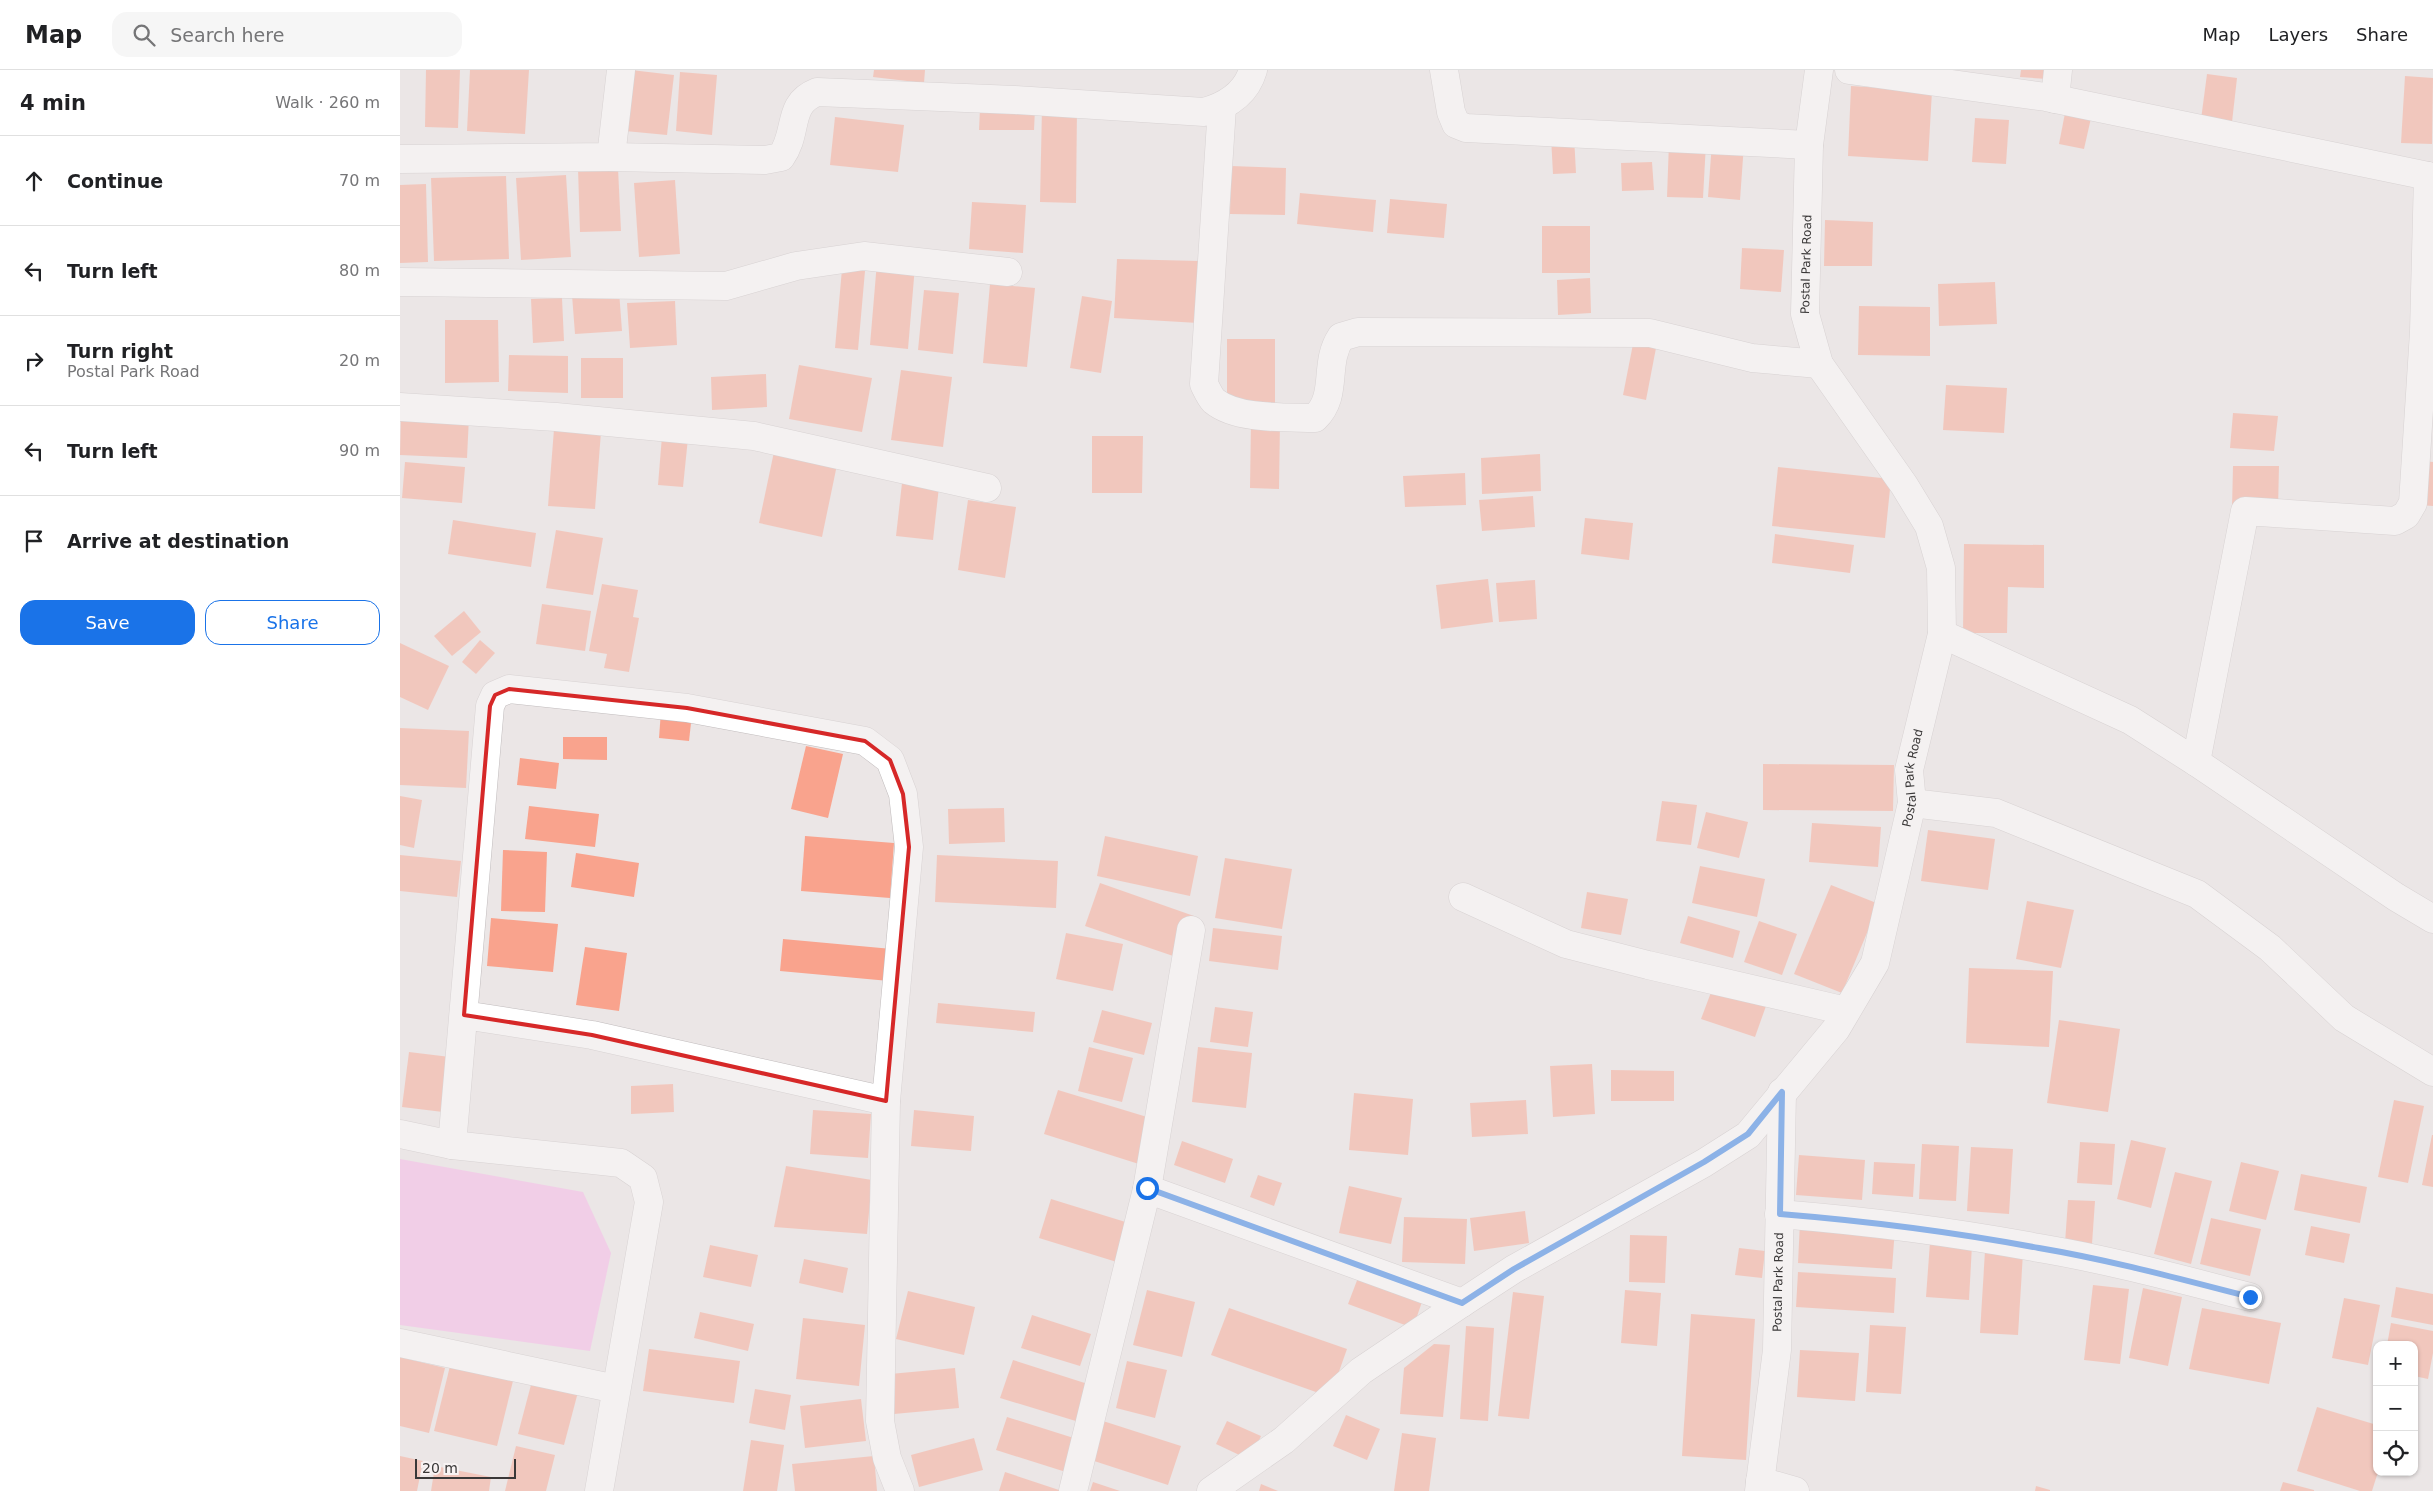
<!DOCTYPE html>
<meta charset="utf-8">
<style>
body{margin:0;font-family:"DejaVu Sans",sans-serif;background:#f6f6f6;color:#202124}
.controls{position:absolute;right:15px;bottom:15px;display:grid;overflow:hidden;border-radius:10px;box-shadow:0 1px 4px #0004}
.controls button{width:45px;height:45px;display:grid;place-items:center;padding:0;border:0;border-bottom:1px solid #e0e0e0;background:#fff;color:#202124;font:25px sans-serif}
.scale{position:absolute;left:15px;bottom:12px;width:101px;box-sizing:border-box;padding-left:5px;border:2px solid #3a3838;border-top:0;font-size:14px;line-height:18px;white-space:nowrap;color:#3a3838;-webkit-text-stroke:4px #f8f3f3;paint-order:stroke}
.stop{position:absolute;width:15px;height:15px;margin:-11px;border:4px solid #1a73e8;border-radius:50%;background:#fff}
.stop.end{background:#1a73e8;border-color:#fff;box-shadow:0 1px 5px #0008}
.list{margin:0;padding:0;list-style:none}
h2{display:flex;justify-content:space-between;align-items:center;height:65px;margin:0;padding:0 20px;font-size:21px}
h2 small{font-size:16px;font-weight:400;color:#757577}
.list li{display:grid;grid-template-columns:32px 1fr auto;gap:15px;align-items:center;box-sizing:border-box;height:90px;padding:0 20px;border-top:1px solid #e0e0e0}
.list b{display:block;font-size:19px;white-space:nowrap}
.list p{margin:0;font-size:16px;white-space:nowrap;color:#757577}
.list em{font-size:16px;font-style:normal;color:#757577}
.actions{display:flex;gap:10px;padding:15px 20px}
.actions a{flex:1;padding:11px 0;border:1px solid #1a73e8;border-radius:15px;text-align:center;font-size:18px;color:#1a73e8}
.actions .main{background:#1a73e8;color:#fff}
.icon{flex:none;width:28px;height:28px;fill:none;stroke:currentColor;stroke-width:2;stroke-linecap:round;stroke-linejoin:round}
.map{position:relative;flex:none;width:2033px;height:1421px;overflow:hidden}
header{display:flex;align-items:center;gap:30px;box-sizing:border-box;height:70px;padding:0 25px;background:#fff;border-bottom:1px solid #e0e0e0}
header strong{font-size:24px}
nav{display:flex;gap:28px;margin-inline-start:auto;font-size:18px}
.search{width:350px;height:45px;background:#f6f6f6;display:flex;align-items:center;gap:12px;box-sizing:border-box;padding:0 18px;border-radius:15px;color:#757577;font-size:19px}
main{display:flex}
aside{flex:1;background:#fff}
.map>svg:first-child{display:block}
.water{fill:#f8b2e9}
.building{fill:#f9a38d}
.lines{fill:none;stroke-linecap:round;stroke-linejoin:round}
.minor-casing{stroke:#c1bcbd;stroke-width:29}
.minor{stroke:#fff;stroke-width:28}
.route{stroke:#1a73e8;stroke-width:6}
.marked{fill:none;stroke:#d62828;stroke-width:4;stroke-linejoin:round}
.labels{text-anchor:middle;stroke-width:4;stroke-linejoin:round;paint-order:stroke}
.street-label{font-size:12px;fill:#3a3838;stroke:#f8f3f3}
</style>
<header>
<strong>Map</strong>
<div class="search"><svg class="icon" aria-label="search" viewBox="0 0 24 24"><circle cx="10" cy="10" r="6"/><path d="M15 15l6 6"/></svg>Search here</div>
<nav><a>Map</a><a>Layers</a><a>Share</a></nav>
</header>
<main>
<aside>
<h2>4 min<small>Walk · 260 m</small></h2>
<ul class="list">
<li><svg class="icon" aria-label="ahead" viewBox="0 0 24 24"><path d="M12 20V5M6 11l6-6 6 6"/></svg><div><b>Continue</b></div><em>70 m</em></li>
<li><svg class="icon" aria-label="left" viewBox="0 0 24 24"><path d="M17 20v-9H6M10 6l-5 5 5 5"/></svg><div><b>Turn left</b></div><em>80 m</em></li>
<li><svg class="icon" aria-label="right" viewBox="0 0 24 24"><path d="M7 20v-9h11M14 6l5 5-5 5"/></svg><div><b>Turn right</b><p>Postal Park Road</p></div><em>20 m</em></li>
<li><svg class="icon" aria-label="left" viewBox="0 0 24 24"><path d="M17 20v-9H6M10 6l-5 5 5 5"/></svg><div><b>Turn left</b></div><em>90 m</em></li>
<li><svg class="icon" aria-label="arrive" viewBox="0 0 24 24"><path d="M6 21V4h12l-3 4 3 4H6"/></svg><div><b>Arrive at destination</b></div></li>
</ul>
<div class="actions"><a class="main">Save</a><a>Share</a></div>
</aside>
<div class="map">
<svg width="2033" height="1421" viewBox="0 0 2033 1421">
<rect width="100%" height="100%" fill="#ebe6e6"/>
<polygon class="water" points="0,1089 183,1122 211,1183 190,1281 0,1255"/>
<g class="building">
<polygon points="26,0 60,0 58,58 25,57"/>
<polygon points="70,0 129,0 125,64 67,61"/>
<polygon points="231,0 274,5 267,65 225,61"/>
<polygon points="474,0 525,0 524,13 473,7"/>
<polygon points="1621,0 1648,0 1647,9 1620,7"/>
<polygon points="280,2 317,5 312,65 276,61"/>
<polygon points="1807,4 1837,8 1831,61 1800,57"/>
<polygon points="2005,6 2033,8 2032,74 2001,73"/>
<polygon points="1451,16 1532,21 1528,91 1448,86"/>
<polygon points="642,37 677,37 676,133 640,132"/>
<polygon points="580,39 635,39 634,60 579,60"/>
<polygon points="1665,43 1691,48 1684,79 1659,74"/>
<polygon points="435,47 504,55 498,102 430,95"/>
<polygon points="1575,48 1609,50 1606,94 1572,92"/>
<polygon points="1174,66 1176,103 1153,104 1151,67"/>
<polygon points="1269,72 1306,73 1303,128 1267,127"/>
<polygon points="1312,72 1344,74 1340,130 1308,127"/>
<polygon points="1252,92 1254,120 1222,121 1221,93"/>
<polygon points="831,96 886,98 885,145 830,144"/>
<polygon points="218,98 221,161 180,162 178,99"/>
<polygon points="166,105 171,187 121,190 116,108"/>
<polygon points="106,106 109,189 34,191 31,108"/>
<polygon points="275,110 280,184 239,187 234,113"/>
<polygon points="26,114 28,192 0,193 0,115"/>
<polygon points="900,123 976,130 973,162 897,154"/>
<polygon points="990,129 1047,134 1044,168 987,163"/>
<polygon points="572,132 626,135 623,183 569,179"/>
<polygon points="1425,150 1473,152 1472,196 1424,196"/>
<rect x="1142" y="156" width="48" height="47"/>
<polygon points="1342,178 1384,180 1381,222 1340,219"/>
<polygon points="717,189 800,191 798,253 714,248"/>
<polygon points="477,192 515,196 508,279 470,275"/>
<polygon points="442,199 465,201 458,280 435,278"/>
<polygon points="1190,208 1191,243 1158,245 1157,210"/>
<polygon points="1595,212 1597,254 1539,256 1538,214"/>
<polygon points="590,214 635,218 627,297 583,293"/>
<polygon points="524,220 559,223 553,284 518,280"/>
<polygon points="219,221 222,261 175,264 172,225"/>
<polygon points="682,226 712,231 701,303 670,298"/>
<polygon points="162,228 164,271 133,273 131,229"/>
<polygon points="275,231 277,275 230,278 227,233"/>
<polygon points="1459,236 1530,237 1530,286 1458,285"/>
<polygon points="45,250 98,250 99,312 45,313"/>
<rect x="827" y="269" width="48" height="64"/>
<polygon points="1233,274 1256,278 1246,330 1223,325"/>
<polygon points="109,285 168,286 168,323 108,321"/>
<rect x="181" y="288" width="42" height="40"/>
<polygon points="399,295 472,308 462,362 389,349"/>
<polygon points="501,300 552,307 543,377 491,370"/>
<polygon points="366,304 367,337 312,340 311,307"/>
<polygon points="1546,315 1607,318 1604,363 1543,360"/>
<polygon points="1833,343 1878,346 1874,381 1830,378"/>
<polygon points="1,344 69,347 67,388 0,385"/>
<polygon points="851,351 880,352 879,419 850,418"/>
<polygon points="154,359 201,362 195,439 148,436"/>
<polygon points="262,366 288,368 283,417 258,415"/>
<polygon points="692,366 743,366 742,423 692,423"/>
<polygon points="375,377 438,390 422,467 359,453"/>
<polygon points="1140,384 1141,421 1082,424 1081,388"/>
<polygon points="2024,391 2033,392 2033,436 2020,435"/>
<polygon points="5,392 65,397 62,433 2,428"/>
<polygon points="1833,396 1879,396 1878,439 1832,438"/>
<polygon points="1378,397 1491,409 1485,468 1372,456"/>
<polygon points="1065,403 1066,435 1005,437 1003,406"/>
<polygon points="502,413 539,417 533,470 496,466"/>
<polygon points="1133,426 1135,457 1082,461 1079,430"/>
<polygon points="568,430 616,437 605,508 558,500"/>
<polygon points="1185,448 1233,453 1229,490 1181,484"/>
<polygon points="53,450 136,463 131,497 48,484"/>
<polygon points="156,460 203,468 193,525 146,518"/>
<polygon points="1375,464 1454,475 1450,503 1372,493"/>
<polygon points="1564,474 1644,475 1644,518 1608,517 1607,563 1563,563"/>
<polygon points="1088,509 1093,552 1041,559 1036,515"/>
<polygon points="1135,510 1137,549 1099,552 1096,513"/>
<polygon points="202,514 238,520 233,547 239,548 229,602 204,598 207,584 189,581"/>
<polygon points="142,534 191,541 185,581 136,574"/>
<polygon points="64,541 81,562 52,586 34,566"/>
<polygon points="80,570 95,583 76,604 62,592"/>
<polygon points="0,573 49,596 28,640 0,627"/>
<polygon points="261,641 292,644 289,671 259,668"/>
<polygon points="0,658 69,661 66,718 0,715"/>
<polygon points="163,667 207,667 207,690 163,689"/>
<polygon points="406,676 443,684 428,748 391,739"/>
<polygon points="120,688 159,693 156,719 117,715"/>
<polygon points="1363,694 1494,695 1493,741 1363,740"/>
<polygon points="0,726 22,730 14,778 0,775"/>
<polygon points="1262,731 1297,735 1291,775 1256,771"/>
<polygon points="129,736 199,744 195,777 125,769"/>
<polygon points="604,738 605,772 549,774 548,739"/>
<polygon points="1306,742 1348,752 1339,788 1297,778"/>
<polygon points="1412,753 1481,757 1478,797 1409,792"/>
<polygon points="1528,760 1595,769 1588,820 1521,811"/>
<polygon points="405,766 494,773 490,828 401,821"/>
<polygon points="705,766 798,786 790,826 697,806"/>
<polygon points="103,780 147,782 145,842 101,841"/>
<polygon points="176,783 239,793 234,827 171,817"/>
<polygon points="0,785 61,791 57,827 0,821"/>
<polygon points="537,785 658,791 656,838 535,832"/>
<polygon points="825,788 892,799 882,859 815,848"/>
<polygon points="1300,796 1365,809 1357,847 1292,833"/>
<polygon points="700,813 794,846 779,888 685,856"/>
<polygon points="1431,815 1479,834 1442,923 1394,904"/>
<polygon points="1187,822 1228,829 1221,865 1181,858"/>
<polygon points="1627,831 1674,840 1661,898 1616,889"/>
<polygon points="1288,846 1340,861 1333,888 1280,873"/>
<polygon points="91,848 158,854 153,902 87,896"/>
<polygon points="1359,851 1397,864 1382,905 1344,892"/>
<polygon points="813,858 882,866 878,900 809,891"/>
<polygon points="666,863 723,874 713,921 656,909"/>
<polygon points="383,869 492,879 489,911 380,901"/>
<polygon points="185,877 227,883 219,941 176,935"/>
<polygon points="1569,898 1653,901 1649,977 1566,973"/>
<polygon points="1313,917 1366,936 1355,967 1301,949"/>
<polygon points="538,933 635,942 633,962 536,953"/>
<polygon points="815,937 853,942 848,977 810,972"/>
<polygon points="702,940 752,953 744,985 693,972"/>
<polygon points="1659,950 1720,959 1708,1042 1647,1033"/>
<polygon points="689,977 733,988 722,1032 678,1021"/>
<polygon points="798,977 852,983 846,1038 792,1032"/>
<polygon points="9,982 50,987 43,1042 2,1037"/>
<polygon points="1192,994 1195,1044 1153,1047 1150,996"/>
<polygon points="1211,1000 1274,1001 1274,1031 1211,1031"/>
<polygon points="273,1014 274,1042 231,1044 231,1016"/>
<polygon points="658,1020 757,1050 742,1095 644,1064"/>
<polygon points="954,1023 1013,1029 1008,1085 949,1080"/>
<polygon points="1126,1030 1128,1064 1072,1067 1070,1033"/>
<polygon points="1994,1030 2024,1036 2008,1113 1978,1107"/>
<polygon points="413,1040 471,1044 468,1088 410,1084"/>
<polygon points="514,1040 574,1046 571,1081 511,1076"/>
<polygon points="2032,1065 2033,1065 2033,1117 2022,1115"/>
<polygon points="1731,1070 1766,1078 1751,1138 1717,1129"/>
<polygon points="782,1071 833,1089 825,1113 774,1095"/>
<polygon points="1680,1072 1715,1074 1712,1115 1677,1113"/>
<polygon points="1522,1074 1559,1076 1556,1131 1519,1129"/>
<polygon points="1571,1077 1613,1079 1609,1144 1567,1141"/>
<polygon points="1399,1085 1465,1090 1462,1130 1396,1125"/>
<polygon points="1474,1092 1515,1094 1513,1127 1472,1124"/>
<polygon points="1841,1092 1879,1101 1866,1150 1829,1141"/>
<polygon points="386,1096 472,1110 467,1164 374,1157"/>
<polygon points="1775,1102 1812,1111 1791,1194 1754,1184"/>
<polygon points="1901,1104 1967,1117 1960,1153 1894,1140"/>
<polygon points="858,1105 882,1113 874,1136 850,1127"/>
<polygon points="949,1116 1002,1128 991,1174 939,1163"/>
<polygon points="651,1129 732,1154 720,1193 639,1168"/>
<polygon points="1668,1130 1695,1131 1692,1174 1665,1173"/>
<polygon points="1125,1141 1129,1173 1074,1181 1070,1148"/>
<polygon points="1004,1147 1067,1149 1065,1194 1002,1192"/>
<polygon points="1811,1148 1861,1159 1850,1206 1800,1194"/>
<polygon points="1400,1152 1495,1158 1492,1199 1398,1193"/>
<polygon points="1911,1156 1950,1164 1944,1193 1905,1185"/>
<polygon points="1230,1165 1267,1166 1265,1213 1229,1212"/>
<polygon points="1530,1172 1572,1175 1569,1230 1526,1227"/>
<polygon points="310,1175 358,1185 351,1217 303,1207"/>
<polygon points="1339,1178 1365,1181 1362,1208 1335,1205"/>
<polygon points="1585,1181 1623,1183 1618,1265 1580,1263"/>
<polygon points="404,1189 448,1198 443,1223 399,1213"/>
<polygon points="961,1200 1025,1223 1013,1258 948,1234"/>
<polygon points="1398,1202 1496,1208 1494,1243 1396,1237"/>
<polygon points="1693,1215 1729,1219 1720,1294 1684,1290"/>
<polygon points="1996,1217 2033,1224 2033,1255 1991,1247"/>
<polygon points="1743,1218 1782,1227 1768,1296 1729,1288"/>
<polygon points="747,1220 795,1232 782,1287 733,1275"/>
<polygon points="1225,1220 1261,1223 1257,1276 1221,1273"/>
<polygon points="508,1221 575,1237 564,1285 496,1269"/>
<polygon points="1113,1222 1144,1226 1129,1349 1098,1346"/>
<polygon points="1944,1228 1980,1235 1968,1295 1932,1288"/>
<polygon points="829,1238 947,1279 930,1327 811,1285"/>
<polygon points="1802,1238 1881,1253 1869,1314 1789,1299"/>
<polygon points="300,1242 354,1254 348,1281 294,1268"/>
<polygon points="1291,1244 1355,1249 1346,1390 1282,1386"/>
<polygon points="632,1245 691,1264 680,1296 621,1278"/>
<polygon points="403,1248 465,1255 459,1316 396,1309"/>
<polygon points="1991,1253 2033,1261 2033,1283 2028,1309 2014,1306 2014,1275 1987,1275"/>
<polygon points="1470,1255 1506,1257 1501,1324 1466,1322"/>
<polygon points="1066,1256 1094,1258 1088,1351 1060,1349"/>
<polygon points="1034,1274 1050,1275 1043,1347 1000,1344 1004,1298"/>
<polygon points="249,1279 340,1291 334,1333 243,1321"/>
<polygon points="1400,1280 1459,1283 1455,1331 1397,1327"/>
<polygon points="0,1287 45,1298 29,1363 0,1356"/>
<polygon points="613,1290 691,1315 679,1352 600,1328"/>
<polygon points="727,1291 767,1300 755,1348 716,1338"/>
<polygon points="50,1296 113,1311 97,1376 34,1361"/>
<polygon points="555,1298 559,1338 494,1344 490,1304"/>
<polygon points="132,1311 178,1322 164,1375 118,1364"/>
<polygon points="355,1319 391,1325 385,1360 349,1353"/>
<polygon points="461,1329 466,1371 405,1378 400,1336"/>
<polygon points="1917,1337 1977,1355 1978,1402 1972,1421 1960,1421 1897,1401"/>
<polygon points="946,1345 980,1359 967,1390 933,1376"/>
<polygon points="607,1347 680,1370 669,1403 596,1380"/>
<polygon points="703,1351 781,1376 768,1415 691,1390"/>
<polygon points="827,1351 861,1366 850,1390 816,1374"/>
<polygon points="1002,1363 1036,1368 1029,1421 994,1421"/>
<polygon points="574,1368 583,1400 519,1417 511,1385"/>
<polygon points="351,1370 384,1375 377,1421 343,1421"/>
<polygon points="116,1376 155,1385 146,1421 105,1421"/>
<polygon points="0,1386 23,1391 17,1421 0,1421"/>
<polygon points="474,1386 477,1421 395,1421 392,1394"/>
<polygon points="35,1396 91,1407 89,1421 31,1421"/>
<polygon points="605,1402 662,1421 599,1421"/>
<polygon points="693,1412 720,1421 690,1421"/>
<polygon points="1883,1412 1914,1420 1914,1421 1880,1421"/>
<polygon points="861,1414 878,1421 859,1421"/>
<polygon points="1636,1416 1650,1420 1650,1421 1635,1421"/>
</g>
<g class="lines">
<g class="minor-casing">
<g id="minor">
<polyline points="1044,0 1051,42 1056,54 1066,58 1409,75"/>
<polyline points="1449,0 1646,27 2033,107"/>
<polyline points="1655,29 1658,0"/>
<path d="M 822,37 L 804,314 C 807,320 810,327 814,331 C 837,350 886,347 915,348 C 939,325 923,294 941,267 L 958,262 L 1250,263 L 1352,288 L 1419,294"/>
<path d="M 211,87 L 365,90 L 381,87 C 399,62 386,34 417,22 L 615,30 L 804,42 C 826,36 846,24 853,0"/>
<polyline points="0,89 211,87 221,0"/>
<polyline points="0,212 326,216 396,196 464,186 608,202"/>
<polyline points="0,337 156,347 354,366 587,418"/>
<polyline points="1542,564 1730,650 1796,692 1996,827 2033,849"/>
<polyline points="1796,692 1845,441 1995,451 2006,445 2013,433 2024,262 2028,106"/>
<polyline points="1512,733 1596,743 1797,824 1870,878 1944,948 2033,1002"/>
<polyline points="1063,827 1166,874 1248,895 1446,941"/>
<polyline points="486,1031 480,1351 487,1388 500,1421"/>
<polyline points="0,1064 52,1075 221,1093 243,1108 249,1132 199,1421"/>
<polyline points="52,1075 90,636 95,625 109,619 287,638 465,671 490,690 503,724 509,777 486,1031 192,965 64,945"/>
<polyline points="747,1119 791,860"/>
<path d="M 1379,1144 C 1467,1151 1553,1162 1639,1178 C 1710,1190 1780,1209 1850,1227"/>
<polyline points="0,1273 216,1319"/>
<polyline points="1360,1411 1395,1421"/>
<polyline points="673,1421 747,1119 1062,1233"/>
<path id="s1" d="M 811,1421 L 884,1370 L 961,1301 L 1062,1233 L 1114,1199 L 1304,1093 L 1348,1065 L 1436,959 L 1475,893 L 1512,733 L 1509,700 L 1542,564 L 1541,498 L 1529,456 L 1504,415 L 1419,294 L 1405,244 L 1409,75 L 1419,0"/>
<path id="s2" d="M 1359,1421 L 1377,1280 L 1382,1022"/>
</g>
</g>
<use href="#minor" class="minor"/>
</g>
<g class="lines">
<path class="route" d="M 747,1118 L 1062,1233 L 1114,1199 L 1304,1092 L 1348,1064 L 1382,1022 L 1380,1144 C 1467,1151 1553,1162 1639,1178 C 1710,1190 1780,1209 1850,1227"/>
</g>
<path d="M0 0H2033V1421H0ZM 109,619 L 287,638 L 465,671 L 490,690 L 503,724 L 509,777 L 486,1031 L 192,965 L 64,945 L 90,636 L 95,625 Z" fill="#ebe6e6" fill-opacity=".55" fill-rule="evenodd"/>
<path class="marked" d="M 109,619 L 287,638 L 465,671 L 490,690 L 503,724 L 509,777 L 486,1031 L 192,965 L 64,945 L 90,636 L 95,625 Z"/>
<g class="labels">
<g class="street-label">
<text dy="4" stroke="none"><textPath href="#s1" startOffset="1605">Postal Park Road</textPath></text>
<text dy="4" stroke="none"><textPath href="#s1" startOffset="1050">Postal Park Road</textPath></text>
<text dy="4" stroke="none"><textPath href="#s2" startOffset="210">Postal Park Road</textPath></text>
</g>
</g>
</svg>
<div class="controls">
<button>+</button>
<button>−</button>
<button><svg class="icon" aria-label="locate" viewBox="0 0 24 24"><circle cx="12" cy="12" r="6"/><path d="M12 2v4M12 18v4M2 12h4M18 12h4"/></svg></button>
</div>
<div class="scale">20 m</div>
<div class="stop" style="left:747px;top:1118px"></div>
<div class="stop end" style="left:1850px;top:1227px"></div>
</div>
</main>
